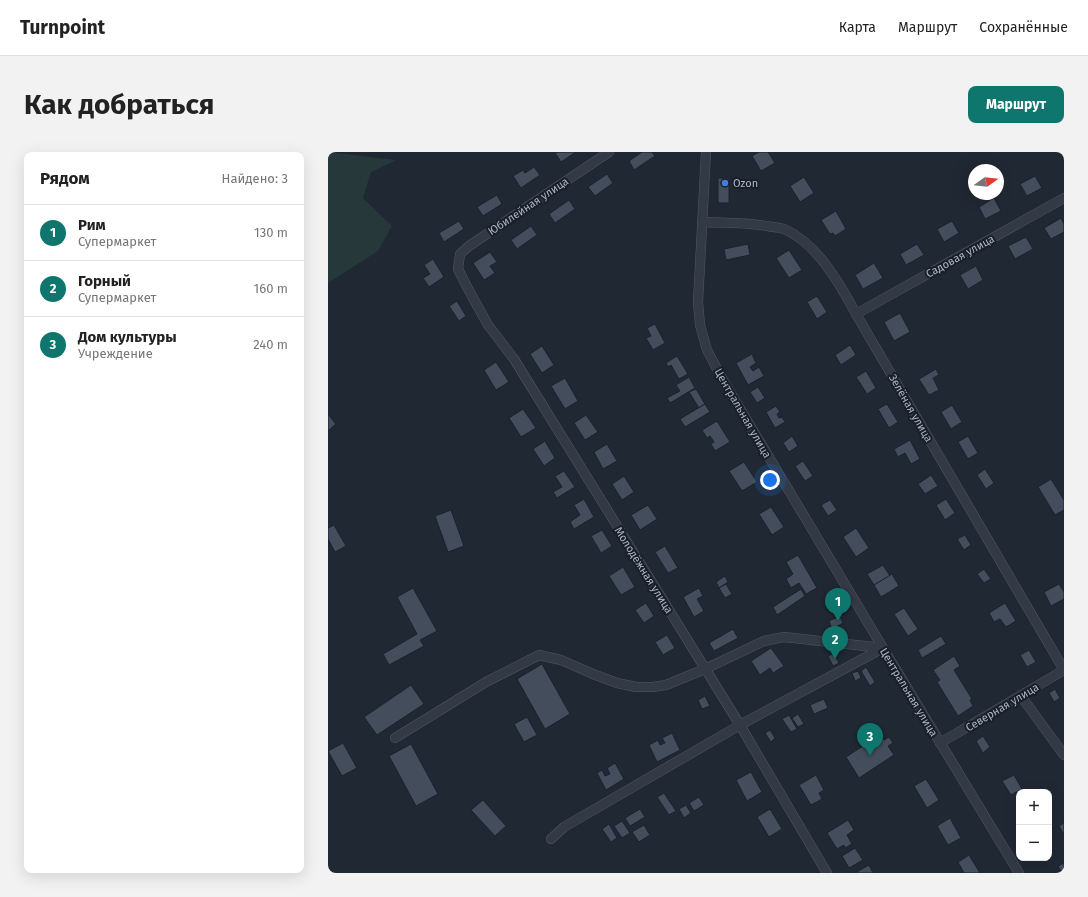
<!DOCTYPE html>
<html lang="ru">
<meta charset="utf-8">
<style>
body{margin:0;font-family:"Fira Sans",sans-serif;background:#f2f2f2;color:#222}
.controls{position:absolute;right:12px;bottom:12px;display:grid;overflow:hidden;border-radius:8px;box-shadow:0 4px 16px #0002}
.controls button{width:36px;height:36px;display:grid;place-items:center;padding:0;border:0;border-bottom:1px solid #e0e0e0;background:#fff;color:#222;font:20px sans-serif}
.compass{position:absolute;left:640px;top:12px;width:36px;height:36px;border-radius:50%;background:#fff;box-shadow:0 4px 16px #0002;rotate:75deg}
.you{position:absolute;left:442px;top:328px;width:14px;height:14px;margin:-10px;border:3px solid #fff;border-radius:50%;background:#1a73e8;box-shadow:0 0 0 6px #1a73e833}
.badge{display:grid;place-items:center;width:26px;height:26px;border-radius:50%;background:#0f766e;color:#fff;font-size:13px;font-weight:700}
.pin{position:absolute;translate:-50% -33px;filter:drop-shadow(0 1px 2px #0008)}
.pin::after{content:'';position:absolute;top:21px;width:14px;height:12px;background:inherit;clip-path:polygon(0 0,100% 0,50% 100%)}
.list{margin:0;padding:0;list-style:none}
h2{display:flex;justify-content:space-between;align-items:center;height:52px;margin:0;padding:0 16px;font-size:17px}
h2 small{font-size:13px;font-weight:400;color:#767676}
.list li{display:grid;grid-template-columns:26px 1fr auto;gap:12px;align-items:center;box-sizing:border-box;height:56px;padding:0 16px;border-top:1px solid #e0e0e0}
.list b{display:block;font-size:15px;white-space:nowrap}
.list p{margin:0;font-size:13px;white-space:nowrap;color:#767676}
.list em{font-size:13px;font-style:normal;color:#767676}
.map{position:relative;flex:none;width:736px;height:721px;overflow:hidden;border-radius:8px}
header{display:flex;align-items:center;gap:24px;box-sizing:border-box;height:56px;padding:0 20px;background:#fff;border-bottom:1px solid #e0e0e0}
header strong{font-size:19px}
nav{display:flex;gap:22px;margin-inline-start:auto;font-size:14px}
.intro{display:flex;align-items:center;justify-content:space-between;box-sizing:border-box;height:96px;padding:0 24px}
h1{margin:0;font-size:28px}
.button{padding:10px 18px;border-radius:8px;background:#0f766e;color:#fff;font-size:14px;font-weight:700}
main{display:flex;gap:24px;padding:0 24px}
aside{flex:1;background:#fff;border-radius:8px;box-shadow:0 4px 16px #0002}
.map>svg:first-child{display:block}
.green{fill:#26383a}
.building{fill:#434d5c;stroke:#1b212c}
.lines{fill:none;stroke-linecap:round;stroke-linejoin:round}
.minor-casing{stroke:#515763;stroke-width:10}
.minor{stroke:#333a45;stroke-width:9}
.shop-dot{fill:#3f7fe0;stroke:#191f2a;stroke-width:1.5}
.labels{text-anchor:middle;stroke-width:4;stroke-linejoin:round;paint-order:stroke}
.poi-label{font-size:11px;fill:#adb4c2;stroke:#191f2a;text-anchor:start}
.street-label{font-size:11px;fill:#adb4c2;stroke:#191f2a}
</style>
<header>
<strong>Turnpoint</strong>
<nav><a>Карта</a><a>Маршрут</a><a>Сохранённые</a></nav>
</header>
<div class="intro"><h1>Как добраться</h1><a class="button">Маршрут</a></div>
<main>
<aside>
<h2>Рядом<small>Найдено: 3</small></h2>
<ul class="list">
<li><span class="badge">1</span><div><b>Рим</b><p>Супермаркет</p></div><em>130 m</em></li>
<li><span class="badge">2</span><div><b>Горный</b><p>Супермаркет</p></div><em>160 m</em></li>
<li><span class="badge">3</span><div><b>Дом культуры</b><p>Учреждение</p></div><em>240 m</em></li>
</ul>
</aside>
<div class="map">
<svg width="736" height="721" viewBox="0 0 736 721">
<rect width="100%" height="100%" fill="#202834"/>
<polygon class="green" points="0,0 68,8 43,20 35,46 64,74 50,99 0,131"/>
<g class="building">
<polygon points="230,0 248,0 233,10 227,1"/>
<polygon points="314,0 324,0 327,4 306,18 301,9"/>
<polygon points="431,0 440,0 447,11 433,19 424,4"/>
<polygon points="206,15 212,23 193,36 185,24 195,18 197,21"/>
<polygon points="279,22 285,31 267,44 260,35"/>
<polygon points="707,24 714,36 699,44 692,32"/>
<polygon points="476,25 486,41 472,50 462,34"/>
<rect x="390" y="26" width="11" height="25"/>
<polygon points="169,43 174,52 155,64 149,55"/>
<polygon points="666,46 673,59 657,67 651,55"/>
<polygon points="241,48 247,57 227,71 221,62"/>
<polygon points="508,59 518,77 507,84 505,81 502,82 493,68"/>
<polygon points="733,66 736,72 736,80 723,87 716,76"/>
<polygon points="131,69 136,77 116,90 111,81"/>
<polygon points="624,69 631,81 616,90 609,77"/>
<polygon points="203,74 209,83 189,97 183,88"/>
<polygon points="698,85 705,97 687,107 680,94"/>
<polygon points="420,92 422,103 398,108 396,97"/>
<polygon points="589,92 596,103 578,113 572,102"/>
<polygon points="461,98 474,118 461,126 448,106"/>
<polygon points="162,100 169,110 162,114 167,121 156,128 145,111"/>
<polygon points="105,107 116,125 101,135 95,126 102,122 96,113"/>
<polygon points="546,111 555,126 535,137 527,123"/>
<polygon points="648,114 655,128 640,137 632,123"/>
<polygon points="489,144 499,160 489,167 479,150"/>
<polygon points="129,149 138,164 131,169 121,154"/>
<polygon points="572,161 582,180 566,189 556,170"/>
<polygon points="327,172 337,191 325,198 318,186 323,184 319,176"/>
<polygon points="522,193 528,203 513,213 507,203"/>
<polygon points="214,194 226,213 214,221 202,202"/>
<polygon points="424,202 428,211 422,215 425,219 431,215 436,224 420,233 408,211"/>
<polygon points="349,204 360,222 351,227 343,213 340,215 338,211"/>
<polygon points="168,210 181,230 168,238 156,218"/>
<polygon points="608,217 611,223 605,226 611,238 601,243 591,227"/>
<polygon points="538,219 548,236 539,242 528,225"/>
<polygon points="361,225 367,236 342,251 339,246 352,239 348,233"/>
<polygon points="237,226 250,249 237,257 223,234"/>
<polygon points="430,235 437,246 429,251 422,240"/>
<polygon points="368,237 377,252 371,256 361,240"/>
<polygon points="377,252 382,260 357,275 352,267"/>
<polygon points="559,252 570,270 561,276 550,257"/>
<polygon points="624,253 634,270 623,277 613,260"/>
<polygon points="448,254 452,260 449,262 451,266 454,265 457,270 447,276 438,260"/>
<polygon points="195,257 208,276 193,285 181,266"/>
<polygon points="0,262 8,272 0,279"/>
<polygon points="258,263 270,280 257,288 246,271"/>
<polygon points="389,269 402,290 387,299 383,292 386,290 382,284 379,286 374,278"/>
<polygon points="464,284 470,294 461,300 455,291"/>
<polygon points="640,284 650,301 640,307 630,290"/>
<polygon points="582,288 592,307 583,312 577,301 570,305 566,297"/>
<polygon points="217,289 227,306 216,314 205,297"/>
<polygon points="279,292 289,309 275,317 266,300"/>
<polygon points="475,309 485,324 477,329 467,314"/>
<polygon points="416,310 429,330 414,339 401,319"/>
<polygon points="657,317 666,331 658,337 649,323"/>
<polygon points="236,319 247,335 229,346 225,340 234,335 227,324"/>
<polygon points="603,323 610,334 597,342 590,332"/>
<polygon points="296,324 306,340 294,348 284,332"/>
<polygon points="723,327 736,348 736,358 727,363 710,335"/>
<polygon points="256,347 266,365 246,377 242,370 252,363 246,353"/>
<polygon points="618,347 627,361 617,368 608,353"/>
<polygon points="502,348 509,358 500,364 493,353"/>
<polygon points="320,353 329,367 312,378 303,363"/>
<polygon points="443,355 456,375 444,383 431,362"/>
<polygon points="123,358 136,394 120,400 107,364"/>
<polygon points="6,373 18,394 7,400 0,387 0,376"/>
<polygon points="528,376 541,396 528,405 515,385"/>
<polygon points="274,378 284,394 273,401 263,384"/>
<polygon points="637,383 643,393 636,398 629,387"/>
<polygon points="337,394 350,416 340,421 327,400"/>
<polygon points="470,403 489,436 478,442 471,431 463,436 458,427 465,422 458,410"/>
<polygon points="555,413 562,424 546,433 539,422"/>
<polygon points="295,415 307,435 293,443 281,424"/>
<polygon points="656,417 663,427 656,431 649,422"/>
<polygon points="564,422 571,434 553,445 546,433"/>
<polygon points="397,424 400,430 391,436 388,430"/>
<polygon points="398,432 404,442 397,446 391,436"/>
<polygon points="731,432 736,440 736,447 723,454 716,440"/>
<polygon points="85,436 109,479 92,488 96,494 61,513 55,502 89,482 69,445"/>
<polygon points="371,436 375,444 369,447 376,459 366,465 355,445"/>
<polygon points="473,437 477,444 449,463 445,455"/>
<polygon points="318,451 326,464 316,471 307,458"/>
<polygon points="677,451 688,469 678,475 672,467 666,470 661,461"/>
<polygon points="576,456 590,477 580,484 566,462"/>
<polygon points="512,464 515,471 504,477 501,469"/>
<polygon points="405,477 410,486 386,499 381,491"/>
<polygon points="339,483 347,496 335,503 327,490"/>
<polygon points="613,484 618,492 594,506 590,498"/>
<polygon points="443,496 456,514 445,521 442,516 432,523 423,509"/>
<polygon points="701,498 708,510 699,515 692,503"/>
<polygon points="506,501 511,511 505,514 500,504"/>
<polygon points="626,504 632,514 626,518 644,547 642,548 645,554 630,564 609,530 612,528 605,518"/>
<polygon points="214,512 242,562 217,577 189,527"/>
<polygon points="538,515 547,530 542,534 533,519"/>
<polygon points="530,519 533,526 527,529 524,521"/>
<polygon points="83,533 96,552 49,583 36,565"/>
<polygon points="727,537 732,546 726,550 721,541"/>
<polygon points="377,544 382,554 374,557 370,548"/>
<polygon points="496,547 500,556 486,562 482,553"/>
<polygon points="470,562 476,572 470,575 464,566"/>
<polygon points="461,563 469,577 463,580 454,567"/>
<polygon points="199,565 209,583 196,590 186,572"/>
<polygon points="442,578 447,586 443,590 437,581"/>
<polygon points="344,581 352,598 329,610 321,593 330,588 332,593 337,591 334,586"/>
<polygon points="553,584 556,588 561,585 565,591 560,594 566,603 531,626 518,605 547,586 548,588"/>
<polygon points="655,584 662,595 655,601 648,589"/>
<polygon points="15,591 29,616 14,624 0,599"/>
<polygon points="83,592 110,642 88,654 61,604"/>
<polygon points="287,611 296,627 278,638 269,621 274,618 277,624 282,622 279,616"/>
<polygon points="423,620 434,640 419,649 408,628"/>
<polygon points="488,623 496,638 491,641 494,647 483,653 471,633"/>
<polygon points="686,623 694,637 683,643 674,629"/>
<polygon points="598,627 611,648 599,656 586,634"/>
<polygon points="336,641 348,659 341,663 329,645"/>
<polygon points="371,645 376,653 366,659 361,651"/>
<polygon points="155,648 178,674 167,684 143,658"/>
<polygon points="358,653 363,661 356,666 351,657"/>
<polygon points="312,657 317,665 302,674 297,666"/>
<polygon points="442,657 454,677 441,685 429,665"/>
<polygon points="622,666 633,686 620,693 609,674"/>
<polygon points="520,668 526,678 519,683 524,692 517,696 516,693 509,697 499,681"/>
<polygon points="294,669 302,681 294,686 286,674"/>
<polygon points="736,671 736,683 731,674"/>
<polygon points="281,672 289,686 283,690 274,677"/>
<polygon points="316,673 322,683 311,690 304,680"/>
<polygon points="527,696 535,708 521,716 514,704"/>
<polygon points="641,703 652,721 636,721 630,710"/>
<polygon points="736,711 736,721 734,721 730,714"/>
<polygon points="541,713 545,721 527,721"/>
</g>
<g class="lines">
<g class="minor-casing">
<g id="minor">
<polyline points="281,0 141,94 132,102 130,117 139,135 160,173 186,207 412,573 499,721"/>
<polyline points="378,0 370,150 372,173 379,198 396,230 555,496 691,721"/>
<path d="M 374,70 C 397,71 421,70 444,75 C 448,75 452,76 456,77 C 489,91 512,132 528,162 L 736,518"/>
<polyline points="528,162 736,46"/>
<polyline points="693,544 736,603"/>
<polyline points="67,586 158,530 211,503 233,508 265,522 289,531 308,535 325,535 338,533 377,517 436,489 456,485 555,496"/>
<polyline points="612,591 736,518"/>
<polyline points="223,687 236,675 412,573 555,496"/>
</g>
</g>
<use href="#minor" class="minor"/>
</g>
<circle class="shop-dot" cx="397" cy="31" r="4"/>
<g class="labels">
<g class="poi-label">
<text x="405" y="35">Ozon</text>
</g>
<g class="street-label">
<text transform="translate(200 54) rotate(-34)" y="4">Юбилейная улица</text>
<text transform="translate(632 104) rotate(-29)" y="4">Садовая улица</text>
<text transform="translate(583 256) rotate(60)" y="4">Зелёная улица</text>
<text transform="translate(415 261) rotate(60)" y="4">Центральная улица</text>
<text transform="translate(316 418) rotate(58)" y="4">Молодёжная улица</text>
<text transform="translate(581 540) rotate(59)" y="4">Центральная улица</text>
<text transform="translate(674 555) rotate(-31)" y="4">Северная улица</text>
</g>
</g>
</svg>
<div class="controls">
<button>+</button>
<button>−</button>
</div>
<svg class="compass" viewBox="-18 -18 36 36"><path d="M0-13l5 13h-10z" fill="#e53935"/><path d="M0 13l5-13h-10z" fill="#767676"/></svg>
<div class="you"></div>
<div class="pin badge" style="left:510px;top:469px">1</div>
<div class="pin badge" style="left:507px;top:507px">2</div>
<div class="pin badge" style="left:542px;top:604px">3</div>
</div>
</main>
